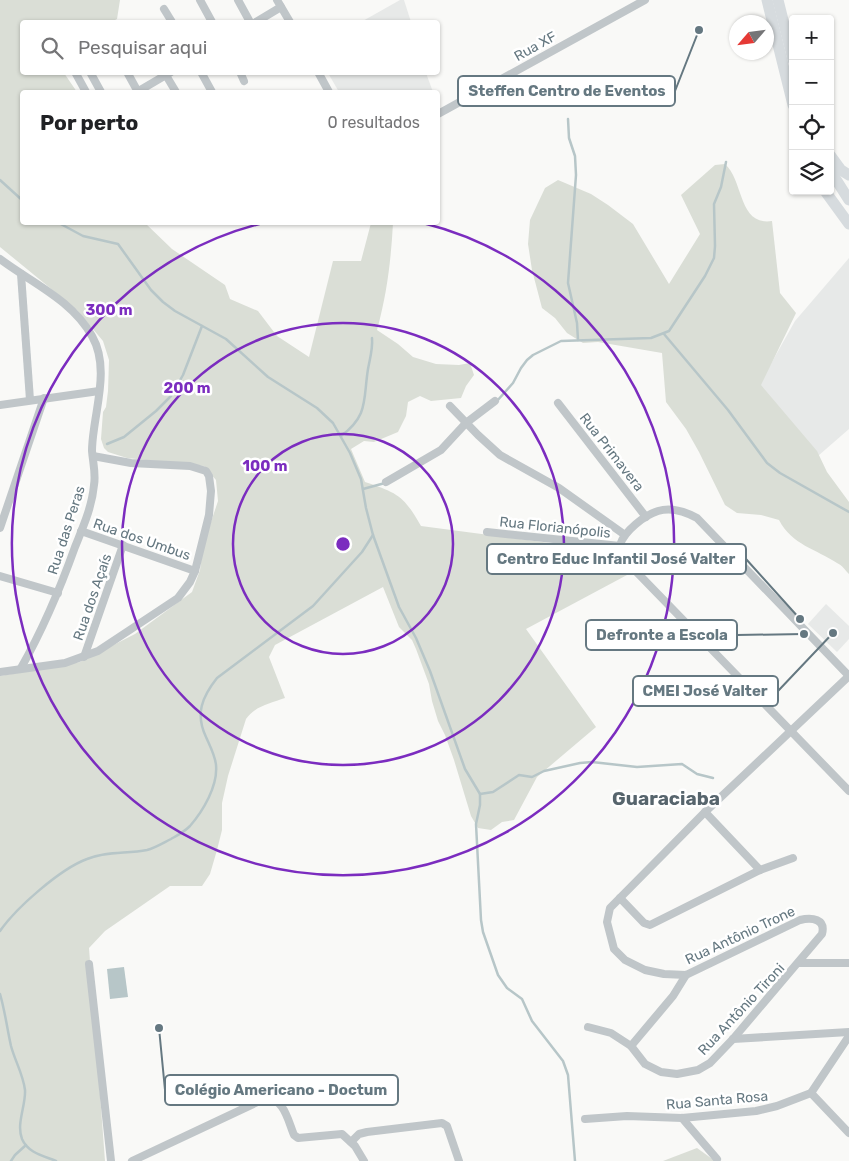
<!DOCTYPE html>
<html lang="pt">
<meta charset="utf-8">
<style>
body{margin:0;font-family:Rubik,sans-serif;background:#f2f2f2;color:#202124}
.controls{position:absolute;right:15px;top:15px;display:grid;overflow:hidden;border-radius:5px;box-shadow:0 1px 4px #0004}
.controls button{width:45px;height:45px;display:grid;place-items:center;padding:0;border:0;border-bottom:1px solid #e0e0e0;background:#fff;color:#202124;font:25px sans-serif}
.compass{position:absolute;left:729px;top:15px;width:45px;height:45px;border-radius:50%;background:#fff;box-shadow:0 1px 4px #0004;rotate:242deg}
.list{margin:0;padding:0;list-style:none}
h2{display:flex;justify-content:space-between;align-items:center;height:65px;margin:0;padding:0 20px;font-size:21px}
h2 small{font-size:16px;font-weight:400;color:#757577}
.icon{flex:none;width:28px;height:28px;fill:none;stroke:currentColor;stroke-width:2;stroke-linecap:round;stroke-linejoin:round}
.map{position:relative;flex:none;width:849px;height:1161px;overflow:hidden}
.search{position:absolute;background:#fff;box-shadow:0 1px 4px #0004;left:20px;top:20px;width:420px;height:55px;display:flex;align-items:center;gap:12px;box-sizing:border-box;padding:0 18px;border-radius:5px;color:#757577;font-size:19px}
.panel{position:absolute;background:#fff;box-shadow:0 1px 4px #0004;left:20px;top:90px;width:420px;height:135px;border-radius:5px}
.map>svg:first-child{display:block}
.built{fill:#e7e9e8}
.green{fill:#daded6}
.water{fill:#b7c6c8}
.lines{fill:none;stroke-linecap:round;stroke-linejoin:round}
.stream{stroke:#b7c6c8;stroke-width:2.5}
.street{stroke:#c0c6c9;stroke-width:8}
.secondary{stroke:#d6dbde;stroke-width:11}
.ring{fill:none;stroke:#7b2cbf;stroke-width:2.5}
.labels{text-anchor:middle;stroke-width:5;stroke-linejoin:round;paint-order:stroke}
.street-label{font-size:14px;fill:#657881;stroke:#fff}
.district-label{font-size:19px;font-weight:bold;fill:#57656d;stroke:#fff}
.centre{fill:#7b2cbf;stroke:#fff;stroke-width:2.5}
.ring-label{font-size:15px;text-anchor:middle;font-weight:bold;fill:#7b2cbf;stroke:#fff;stroke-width:5;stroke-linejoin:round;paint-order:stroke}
.leader{fill:none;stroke:#657881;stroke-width:2}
.callout-dot{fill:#657881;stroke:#fff;stroke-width:2}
.callout{fill:#fff;stroke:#657881;stroke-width:2}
.callout-label{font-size:15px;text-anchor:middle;font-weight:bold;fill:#657881}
</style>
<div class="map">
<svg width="849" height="1161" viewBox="0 0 849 1161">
<rect width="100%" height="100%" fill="#f9f9f7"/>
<g class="built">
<polygon points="400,0 404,0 411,22 361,22"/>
<polygon points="328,73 426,73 433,92 339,92"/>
<polygon points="849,258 849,429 818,456 759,385 795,321"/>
<polygon points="826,604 849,626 849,639 837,652 808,624"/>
</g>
<g class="green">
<path d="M 0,0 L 120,0 L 117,19 L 111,22 L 22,22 L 22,72 L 64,73 L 77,92 L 22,92 L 22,222 L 145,223 L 172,249 L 225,285 L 230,299 L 258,311 L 277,336 L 309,357 L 333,261 L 361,261 L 371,223 L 393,223 C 391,260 387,294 377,330 L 398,344 L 413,357 L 436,364 L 459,365 L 470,363 L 474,375 L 466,386 L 461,398 L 431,401 L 420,396 L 408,402 L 406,416 L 398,432 L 374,442 L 364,441 L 351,449 L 365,482 C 398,493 404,496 421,526 L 611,551 L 627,575 L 526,629 L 596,727 L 537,777 L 514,820 L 502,822 L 491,830 L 478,828 L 471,816 L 454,760 L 445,735 L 438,721 L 432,701 L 429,684 L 416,649 L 412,640 L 399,627 L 383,587 L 275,645 L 269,657 L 285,698 C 271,703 255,706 246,719 L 228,776 L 222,803 L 222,830 L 217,850 L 210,874 L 202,886 L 170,886 L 105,931 L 89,948 L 105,1161 L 0,1161 L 0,676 L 80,662 L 135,634 L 192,592 L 200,570 L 203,546 L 218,501 L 216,480 L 204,466 L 127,458 L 108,452 L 104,448 L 101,439 L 103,412 L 106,407 L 108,391 L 109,360 L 103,341 L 77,310 L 0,247 Z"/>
<path d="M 725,164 C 744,181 738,226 772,221 L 780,293 L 796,313 L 761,385 L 817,451 L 827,472 L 849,502 L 849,574 C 845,570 842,565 837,563 C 816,549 792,545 779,520 L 761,515 L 737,513 L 725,505 L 699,452 L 686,429 L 666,402 L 662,353 L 598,342 L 583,343 L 567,333 L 555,318 L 542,308 L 532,270 L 528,244 L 530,220 L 545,188 L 558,180 L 591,194 L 608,205 L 633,224 L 669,284 L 700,234 L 681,195 L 715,165 Z"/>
<polygon points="697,1148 715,1161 663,1161"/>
</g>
<polygon class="water" points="124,967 128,997 110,999 107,969"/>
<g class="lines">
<g class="stream">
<polyline points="568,119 569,138 575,156 576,175 568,283 577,323 578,340"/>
<polyline points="0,180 22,200"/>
<polyline points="57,222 83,236 118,244 151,290 163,302 175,311 226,339 268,377 317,408 333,423 350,453 361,479 366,508 373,535 399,607 416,638 430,671 465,769 480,794 480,805 476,824 481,920 483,932 498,975 507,988 522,999 532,1021 563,1061 568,1075 575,1161"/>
<polyline points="664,334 728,410 767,463 780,473 849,512"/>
<polyline points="497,401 513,383 521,368 527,360 533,355 561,341 651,338 669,331 705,276 714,258 715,246 714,204 721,187 726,162"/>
<path d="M 341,436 C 369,415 363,400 368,369 C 370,358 373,349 372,338"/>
<polyline points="107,444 124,437 156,411 171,396 183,375 202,326"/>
<polyline points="363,489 385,483"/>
<polyline points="480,794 493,792 519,775 532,777 544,771 580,763 592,762 637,767 682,764 697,774 713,778"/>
<path d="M 0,931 C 16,908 60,869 87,859 C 106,851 127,854 147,850 C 155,848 163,843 171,839 C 178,835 184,832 190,826 C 203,811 218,786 216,765 C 215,755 210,746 206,737 C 195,714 202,697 217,678 L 313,606 L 362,552 L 373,535"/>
<path d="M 0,994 C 5,1011 7,1028 11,1046 C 15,1061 23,1074 25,1090 C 26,1105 16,1124 22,1139 C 28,1153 44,1156 56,1161"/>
<polyline points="11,1161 15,1155 26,1145"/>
</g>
<g class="street">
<polyline points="200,0 212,22"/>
<polyline points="238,0 250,22"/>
<polyline points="277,0 290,22"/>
<polyline points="164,9 172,22"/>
<polyline points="256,22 281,7"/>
<polyline points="75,72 86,92"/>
<polyline points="90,72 101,92"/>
<polyline points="127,72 138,92"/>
<polyline points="164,72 176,92"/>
<polyline points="201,72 212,92"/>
<polyline points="240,72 244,81"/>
<polyline points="318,72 329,92"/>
<polyline points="137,92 171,72"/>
<polyline points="438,114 645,0"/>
<path d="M 0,259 C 32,283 72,300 92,336 C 108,364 98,399 94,429 C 93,436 92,444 92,451 C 93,463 96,474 94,485 C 92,507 83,527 75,547 C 60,589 43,629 21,668"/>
<polyline points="21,274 30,400"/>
<polyline points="558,403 646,517"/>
<polyline points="0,405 99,391"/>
<polyline points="450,406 478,435 500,455 559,488 625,535"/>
<polyline points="386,482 441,450 466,423 495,401"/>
<polyline points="0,528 44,398"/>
<polyline points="81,531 195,571"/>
<polyline points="487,532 620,546"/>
<polyline points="0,576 58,593"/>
<polyline points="84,657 123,545"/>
<polyline points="0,672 65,663 98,651 178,598 190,582 195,571 209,515 211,491 209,476 206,471 190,466 131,463 93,456"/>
<path d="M 849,676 L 697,518 C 686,512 671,507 658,511 C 645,515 624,531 620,545 C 620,549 621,553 622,557 L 849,791"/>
<polyline points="705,812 760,870"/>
<polyline points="620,898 644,923 650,925 760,870 793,858"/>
<polyline points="799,963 849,963"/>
<polyline points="89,964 111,1161"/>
<path d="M 588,1027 L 611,1033 L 631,1046 L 645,1064 L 661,1072 L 677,1074 L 698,1070 L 710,1063 L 733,1039 L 822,934 C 826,919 812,917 800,920 L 686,975 L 664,974 L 645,970 L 625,960 L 614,949 L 607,922 L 610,908 L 705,812 L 849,676"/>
<polyline points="733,1039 849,1032"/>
<polyline points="631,1046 673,996 686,975"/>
<polyline points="811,1093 849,1133"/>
<polyline points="682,1118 717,1159"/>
<polyline points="585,1119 627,1116 682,1118 756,1111 777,1106 811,1093 849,1036"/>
<polyline points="351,1142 359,1134 367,1132 442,1123 447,1126 459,1161"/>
<path d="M 132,1161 L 264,1099 C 284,1096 288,1121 294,1135 L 298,1138 L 342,1134 L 355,1146 L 364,1161"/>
</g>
<g class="secondary">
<polyline points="767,0 793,105"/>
<polyline points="778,0 793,60"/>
<polyline points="830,155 841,170 849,175"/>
<polyline points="830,170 849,200"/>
<polyline points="825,191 849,224"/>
</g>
</g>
<g class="ring">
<circle cx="343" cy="544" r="110"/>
<circle cx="343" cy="544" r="221"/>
<path d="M423 223A331 331 0 1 1 263 223"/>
</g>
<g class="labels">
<g class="street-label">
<text transform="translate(535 46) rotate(-29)" y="5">Rua XF</text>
<text transform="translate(612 452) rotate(52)" y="5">Rua Primavera</text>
<text transform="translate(555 527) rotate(6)" y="5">Rua Florianópolis</text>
<text transform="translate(66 530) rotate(-72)" y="5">Rua das Peras</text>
<text transform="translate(142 539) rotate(19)" y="5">Rua dos Umbus</text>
<text transform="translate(92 597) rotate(-71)" y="5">Rua dos Açaís</text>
<text transform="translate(740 935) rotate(-25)" y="5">Rua Antônio Trone</text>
<text transform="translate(741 1009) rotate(-47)" y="5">Rua Antônio Tironi</text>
<text transform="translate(717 1100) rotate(-5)" y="5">Rua Santa Rosa</text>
</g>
<g class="district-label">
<text x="666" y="805">Guaraciaba</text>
</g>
</g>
<circle cx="343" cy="544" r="8" class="centre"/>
<g class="ring-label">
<text x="109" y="315">300 m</text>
<text x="187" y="393">200 m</text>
<text x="265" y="471">100 m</text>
</g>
<path class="leader" d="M699 30L675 91M800 619L746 559M804 634L737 635M833 633L778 691M159 1028L165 1090"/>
<g class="callout-dot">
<circle cx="699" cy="30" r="5"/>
<circle cx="800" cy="619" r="5"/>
<circle cx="804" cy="634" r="5"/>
<circle cx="833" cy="633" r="5"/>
<circle cx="159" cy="1028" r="5"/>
</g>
<g class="callout">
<rect x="458" y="76" width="217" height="30" rx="5"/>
<rect x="487" y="544" width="259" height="30" rx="5"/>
<rect x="586" y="620" width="151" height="30" rx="5"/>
<rect x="633" y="676" width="145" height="30" rx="5"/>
<rect x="165" y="1075" width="233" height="30" rx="5"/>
</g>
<g class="callout-label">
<text x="567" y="96">Steffen Centro de Eventos</text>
<text x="616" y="564">Centro Educ Infantil José Valter</text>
<text x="662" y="640">Defronte a Escola</text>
<text x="705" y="696">CMEI José Valter</text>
<text x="281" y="1095">Colégio Americano - Doctum</text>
</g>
</svg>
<div class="controls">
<button>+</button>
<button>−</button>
<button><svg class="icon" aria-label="locate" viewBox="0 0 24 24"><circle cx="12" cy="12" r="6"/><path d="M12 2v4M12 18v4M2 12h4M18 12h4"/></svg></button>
<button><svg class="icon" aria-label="layers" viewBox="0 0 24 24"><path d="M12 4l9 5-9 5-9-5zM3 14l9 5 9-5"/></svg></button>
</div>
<svg class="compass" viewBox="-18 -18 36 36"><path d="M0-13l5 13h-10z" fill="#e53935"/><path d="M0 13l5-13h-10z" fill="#757577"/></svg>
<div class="search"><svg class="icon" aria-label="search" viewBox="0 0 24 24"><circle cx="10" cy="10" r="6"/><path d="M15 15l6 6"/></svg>Pesquisar aqui</div>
<section class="panel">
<h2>Por perto<small>0 resultados</small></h2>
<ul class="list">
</ul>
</section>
</div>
